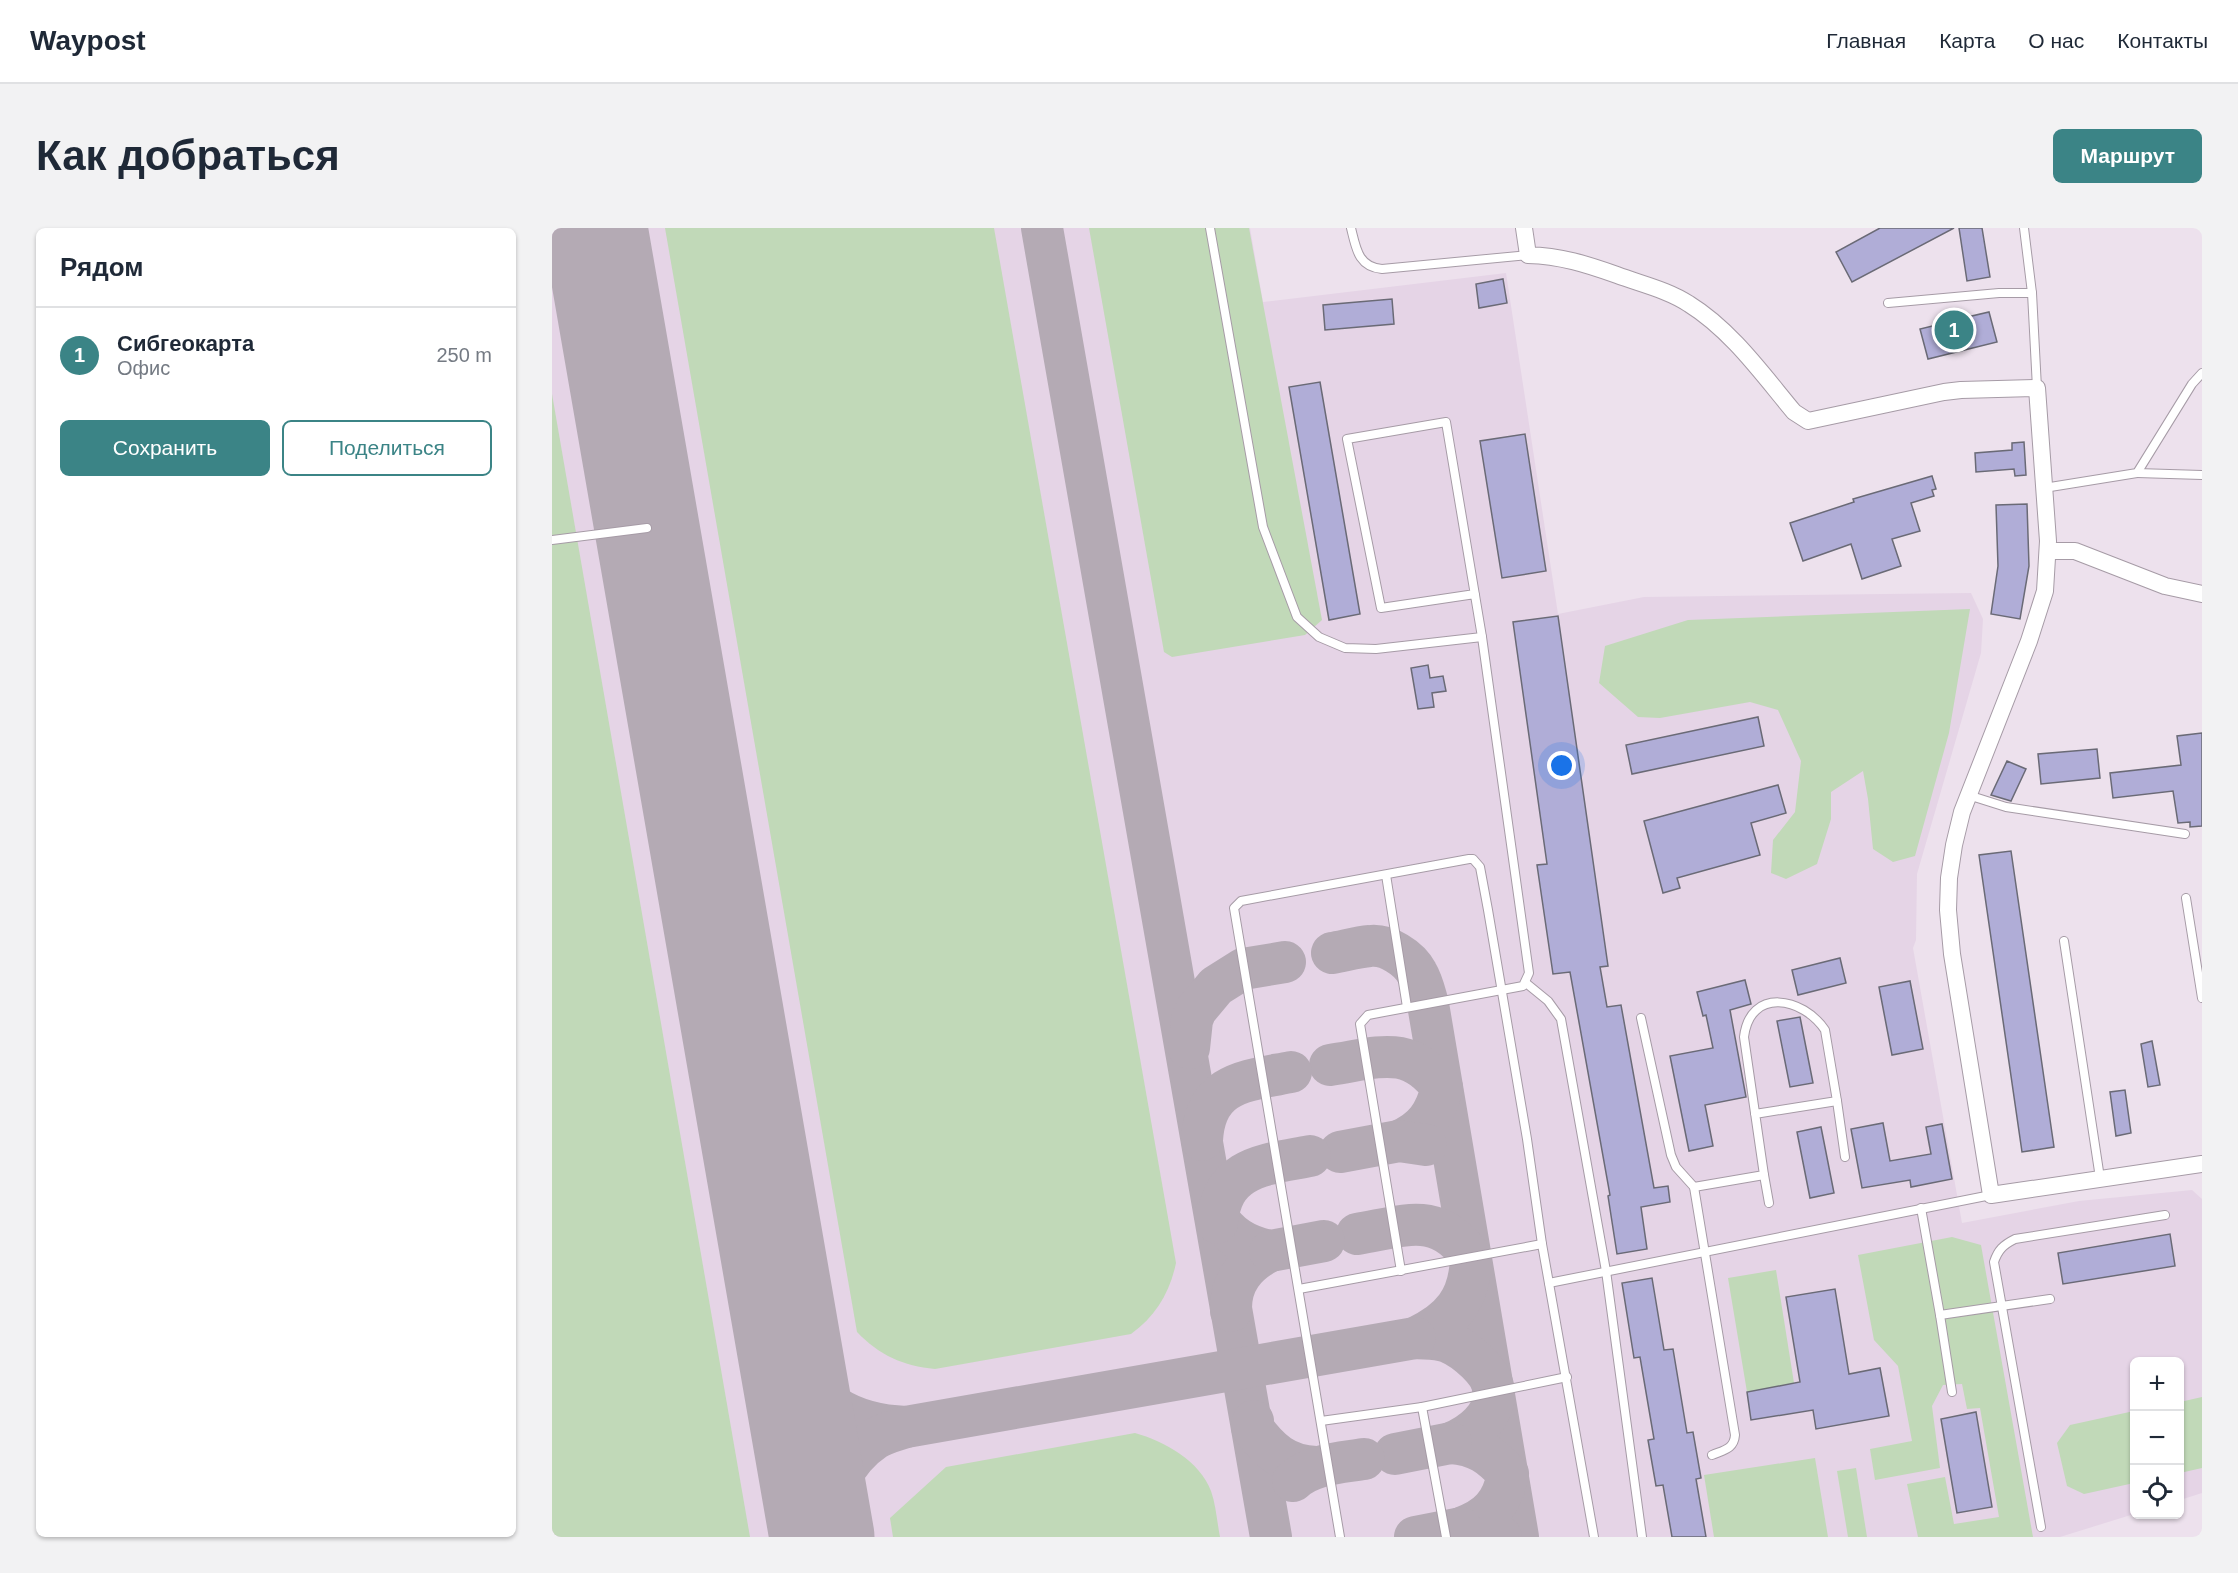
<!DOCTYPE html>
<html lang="ru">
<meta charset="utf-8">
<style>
body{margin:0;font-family:Helvetica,sans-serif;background:#f2f2f3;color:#1f2937}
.controls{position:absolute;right:18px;bottom:18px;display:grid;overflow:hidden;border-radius:9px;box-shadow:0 2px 4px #0004}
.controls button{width:54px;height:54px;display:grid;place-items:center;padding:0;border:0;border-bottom:2px solid #e0e1e3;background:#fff;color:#1f2937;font:30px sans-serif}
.you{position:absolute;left:1010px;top:538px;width:21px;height:21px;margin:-15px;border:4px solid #fff;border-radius:50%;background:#1a73e8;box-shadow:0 0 0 9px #1a73e833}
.badge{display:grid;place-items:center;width:39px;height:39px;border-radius:50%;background:#3b8486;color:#fff;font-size:20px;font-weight:700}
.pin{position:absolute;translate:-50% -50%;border:3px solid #fff;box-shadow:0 2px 6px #0006}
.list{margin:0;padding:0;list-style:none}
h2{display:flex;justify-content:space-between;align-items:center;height:78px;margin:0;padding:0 24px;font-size:26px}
h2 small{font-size:20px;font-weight:400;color:#747a83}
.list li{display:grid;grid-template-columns:39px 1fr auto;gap:18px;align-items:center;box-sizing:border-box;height:96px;padding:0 24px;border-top:2px solid #e0e1e3}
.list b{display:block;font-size:22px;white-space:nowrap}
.list p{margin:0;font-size:20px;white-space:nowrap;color:#747a83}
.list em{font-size:20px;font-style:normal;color:#747a83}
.actions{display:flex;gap:12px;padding:18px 24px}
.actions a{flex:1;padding:14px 0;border:2px solid #3b8486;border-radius:9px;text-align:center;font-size:21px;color:#3b8486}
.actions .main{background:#3b8486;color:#fff}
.icon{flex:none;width:33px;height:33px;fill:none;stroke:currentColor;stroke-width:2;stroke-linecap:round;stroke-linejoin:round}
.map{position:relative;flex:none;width:1650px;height:1309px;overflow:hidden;border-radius:9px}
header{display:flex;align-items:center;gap:36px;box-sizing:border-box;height:84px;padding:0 30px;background:#fff;border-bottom:2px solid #e0e1e3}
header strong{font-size:28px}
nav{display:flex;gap:33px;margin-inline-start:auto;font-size:21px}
.intro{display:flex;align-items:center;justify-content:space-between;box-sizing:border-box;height:144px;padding:0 36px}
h1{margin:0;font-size:42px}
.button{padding:15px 27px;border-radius:9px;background:#3b8486;color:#fff;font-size:21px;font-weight:700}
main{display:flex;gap:36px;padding:0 36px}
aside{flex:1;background:#fff;border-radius:9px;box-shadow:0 2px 4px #0004}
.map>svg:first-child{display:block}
.built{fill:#e5d4e6}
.green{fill:#c1d9b8}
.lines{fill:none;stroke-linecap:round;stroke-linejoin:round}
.taxiway{stroke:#b4aab4;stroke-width:42}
.runway{stroke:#b4aab4;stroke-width:105}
.building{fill:#b0add7;stroke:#6a6a76;stroke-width:1.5}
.service-casing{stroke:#a69ba6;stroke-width:10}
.minor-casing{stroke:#a69ba6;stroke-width:18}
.service{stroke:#fff;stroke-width:8}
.minor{stroke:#fff;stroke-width:16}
</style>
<header>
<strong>Waypost</strong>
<nav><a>Главная</a><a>Карта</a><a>О нас</a><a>Контакты</a></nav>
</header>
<div class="intro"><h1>Как добраться</h1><a class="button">Маршрут</a></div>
<main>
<aside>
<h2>Рядом<small></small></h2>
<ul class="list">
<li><span class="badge">1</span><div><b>Сибгеокарта</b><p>Офис</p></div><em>250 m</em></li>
</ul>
<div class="actions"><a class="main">Сохранить</a><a>Поделиться</a></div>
</aside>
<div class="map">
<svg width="1650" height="1309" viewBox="0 0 1650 1309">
<rect width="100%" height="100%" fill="#ede1ed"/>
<polygon class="built" points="0,0 698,0 711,74 954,45 1006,386 1092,369 1419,365 1431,391 1429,425 1365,646 1364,712 1361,720 1410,995 1527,973 1640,962 1650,971 1650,1265 1628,1272 1628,1134 1582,1134 1582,1286 1508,1309 0,1309"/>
<g class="green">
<path d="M 113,0 L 442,0 L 624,1035 C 618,1064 604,1088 579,1106 L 383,1141 C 351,1138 327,1127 305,1104 Z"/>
<polygon points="537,0 697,0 770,392 753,407 620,429 612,424"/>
<polygon points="0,166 198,1309 0,1309"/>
<polygon points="1418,381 1397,505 1363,628 1341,634 1321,621 1316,571 1311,543 1279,564 1279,591 1265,636 1234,651 1219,645 1221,612 1243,584 1249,533 1226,482 1198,474 1108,490 1086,489 1047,455 1053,418 1136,392"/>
<polygon points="1400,1009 1429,1017 1481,1309 1366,1309 1355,1256 1393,1249 1402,1296 1447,1289 1428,1180 1415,1181 1410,1156 1391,1157 1380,1178 1388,1240 1323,1252 1318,1221 1360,1213 1346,1138 1322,1112 1306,1027"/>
<polygon points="1224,1042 1242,1155 1195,1164 1176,1050"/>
<polygon points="1650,1169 1650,1240 1628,1245 1628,1174"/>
<polygon points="1582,1183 1582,1255 1532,1266 1515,1258 1505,1215 1518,1197"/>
<path d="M 583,1205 C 612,1213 648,1233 659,1263 C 664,1277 665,1294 668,1309 L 341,1309 L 338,1290 L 394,1239 Z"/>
<polygon points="1263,1230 1276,1309 1162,1309 1152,1247"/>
<polygon points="1304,1240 1315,1309 1296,1309 1285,1243"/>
</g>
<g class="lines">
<g class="taxiway">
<polyline points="490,0 719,1309"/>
<path d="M 780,725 C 792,723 805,719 818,718 C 835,716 857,730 865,745 C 871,755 873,766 876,776 L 966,1309"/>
<polyline points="637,820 640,792 644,782 664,758 691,741 733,734"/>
<path d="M 778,837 C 826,830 857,815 890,860 C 883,886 873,902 847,913"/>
<path d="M 650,912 C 653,854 693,853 739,844"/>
<polyline points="788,924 847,913 874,917"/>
<path d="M 663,986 C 677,1008 693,1018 718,1023 C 693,1036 678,1054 679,1083"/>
<path d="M 665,995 C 670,938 712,937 758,928"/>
<path d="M 805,1006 C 853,998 886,982 919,1029 C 918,1071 900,1093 863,1110 C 874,1111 885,1110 896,1114 C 913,1121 941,1144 942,1164 C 943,1189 919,1207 899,1215 C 925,1217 939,1227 956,1246 C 950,1276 937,1290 909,1300 L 925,1300 L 949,1309"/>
<polyline points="718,1023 772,1013"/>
<path d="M 237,1122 C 260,1174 298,1197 354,1199"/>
<path d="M 701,1193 L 700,1199 C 717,1223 734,1238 764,1239"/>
<polyline points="843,1226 899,1215"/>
<path d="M 741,1253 C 760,1236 787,1235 812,1231"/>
<path d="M 271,1309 C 274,1272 291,1232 323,1211 C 332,1205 343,1203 354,1199 L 863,1110"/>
<polyline points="863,1309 909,1300"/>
</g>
<polyline class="runway" points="43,0 270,1309"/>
</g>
<g class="building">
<polygon points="1328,0 1402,0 1300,54 1284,24"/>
<polygon points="1407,0 1430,0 1438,49 1415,53"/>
<polygon points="951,51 955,75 927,80 924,56"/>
<polygon points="840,71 842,96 773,102 771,77"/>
<polygon points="1408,82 1411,90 1437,84 1445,114 1376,131 1368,101 1397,94 1395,85"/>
<polygon points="768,154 808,386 777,392 737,159"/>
<polygon points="973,206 994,343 950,350 928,213"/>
<polygon points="1472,214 1474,247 1463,248 1462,241 1424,244 1423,225 1460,222 1460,215"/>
<polygon points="1380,248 1384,261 1380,262 1382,268 1359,275 1368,303 1340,311 1349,338 1310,351 1299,316 1251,333 1238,295 1302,274 1301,271"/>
<polygon points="1475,276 1477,338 1468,391 1439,386 1446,338 1444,277"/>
<polygon points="1006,388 1056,738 1048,739 1055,779 1069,777 1102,960 1116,958 1118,974 1089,979 1095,1021 1065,1026 1056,968 1058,967 1018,744 1001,746 985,637 995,636 961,394"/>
<polygon points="876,437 878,450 891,448 894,463 880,465 882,479 866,481 859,440"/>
<polygon points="1206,489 1212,518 1080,546 1074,517"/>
<polygon points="1650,505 1650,598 1638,599 1638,594 1626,595 1621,563 1561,570 1558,545 1629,537 1625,508"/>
<polygon points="1545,521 1548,550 1489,556 1486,526"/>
<polygon points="1455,533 1474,541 1459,573 1439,567"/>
<polygon points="1226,557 1234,585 1199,595 1208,627 1125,650 1128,660 1111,665 1092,593"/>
<polygon points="1459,623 1502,919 1470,924 1427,627"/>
<polygon points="1288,730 1294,755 1246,767 1240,742"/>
<polygon points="1193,752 1199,776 1178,782 1194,869 1153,877 1161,918 1137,923 1118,828 1161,820 1154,787 1151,788 1145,764"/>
<polygon points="1358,753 1371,821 1340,827 1327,759"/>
<polygon points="1248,789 1261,855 1238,859 1225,793"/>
<polygon points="1600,813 1608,857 1596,859 1589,816"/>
<polygon points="1573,862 1579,905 1564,908 1558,864"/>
<polygon points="1331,895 1338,933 1379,926 1374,899 1390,896 1400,951 1359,959 1358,952 1310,960 1299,901"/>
<polygon points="1269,899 1282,965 1258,970 1245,904"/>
<polygon points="1618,1006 1623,1038 1511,1056 1506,1025"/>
<polygon points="1100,1050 1112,1122 1121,1121 1135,1205 1141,1204 1149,1250 1144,1251 1154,1309 1120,1309 1111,1257 1104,1258 1096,1212 1102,1211 1088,1129 1082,1130 1070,1055"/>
<polygon points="1283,1061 1297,1146 1328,1140 1337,1188 1264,1201 1261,1182 1199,1192 1195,1164 1248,1154 1234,1069"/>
<polygon points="1424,1184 1440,1279 1405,1285 1389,1191"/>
</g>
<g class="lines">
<g class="service-casing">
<g id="service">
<polyline points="658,0 711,299 745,389 767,409 793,420 824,421 930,409 894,194 795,211 829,380 923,366"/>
<path d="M 799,0 C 804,20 806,39 830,41 L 976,27"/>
<polyline points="1472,0 1480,65 1485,160"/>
<polyline points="1336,75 1447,65 1480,65"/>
<polyline points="1585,245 1650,247"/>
<polyline points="1492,260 1585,245 1640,156 1650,145"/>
<polyline points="0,312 95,300"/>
<polyline points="1416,567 1454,579 1633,606"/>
<polyline points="834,647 855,779"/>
<polyline points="1634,670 1650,770"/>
<polyline points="1512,713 1548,950"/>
<polyline points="974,755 996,773 1009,791 1054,1043 1090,1309"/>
<path d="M 1089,790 L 1119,927 L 1124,939 L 1142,959 L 1183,1207 C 1182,1221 1172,1222 1160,1227"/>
<polyline points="1285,873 1293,929"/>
<polyline points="1212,947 1217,975"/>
<path d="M 1142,959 L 1212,947 L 1192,809 C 1198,759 1251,769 1273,802 L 1285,873 L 1203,886"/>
<polyline points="1369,980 1388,1087 1498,1071"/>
<polyline points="849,1043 808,796 816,787 971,758 977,745 930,409"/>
<polyline points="997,1055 1439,967"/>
<polyline points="747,1061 990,1016"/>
<polyline points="1388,1087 1400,1164"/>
<polyline points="769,1193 870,1179"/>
<path d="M 1489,1299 L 1442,1034 C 1446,1022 1451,1017 1463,1011 L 1613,987"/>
<polyline points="788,1309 682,680 689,673 917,631 921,631 928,639 936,682 975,911 990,1016 1042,1309"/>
<polyline points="894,1309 870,1179 1015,1149"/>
</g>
</g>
<g class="minor-casing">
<g id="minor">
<path d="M 972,0 L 976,27 C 1009,28 1034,36 1065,47 C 1089,56 1116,62 1137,76 C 1179,102 1211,147 1242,184 L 1256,193 L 1392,164 L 1409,162 L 1485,160 L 1496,313 L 1493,363 L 1477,413 L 1410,584 L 1402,617 L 1397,650 L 1396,682 L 1400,726 L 1439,967 L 1650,936"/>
<polyline points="1496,323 1523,323 1613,358 1650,366"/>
</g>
</g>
<use href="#service" class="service"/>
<use href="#minor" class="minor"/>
</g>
</svg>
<div class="controls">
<button>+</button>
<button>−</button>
<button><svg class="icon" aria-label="locate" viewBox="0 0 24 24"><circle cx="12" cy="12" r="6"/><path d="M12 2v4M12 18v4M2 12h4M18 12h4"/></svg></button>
</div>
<div class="you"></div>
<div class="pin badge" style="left:1402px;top:102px">1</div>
</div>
</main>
